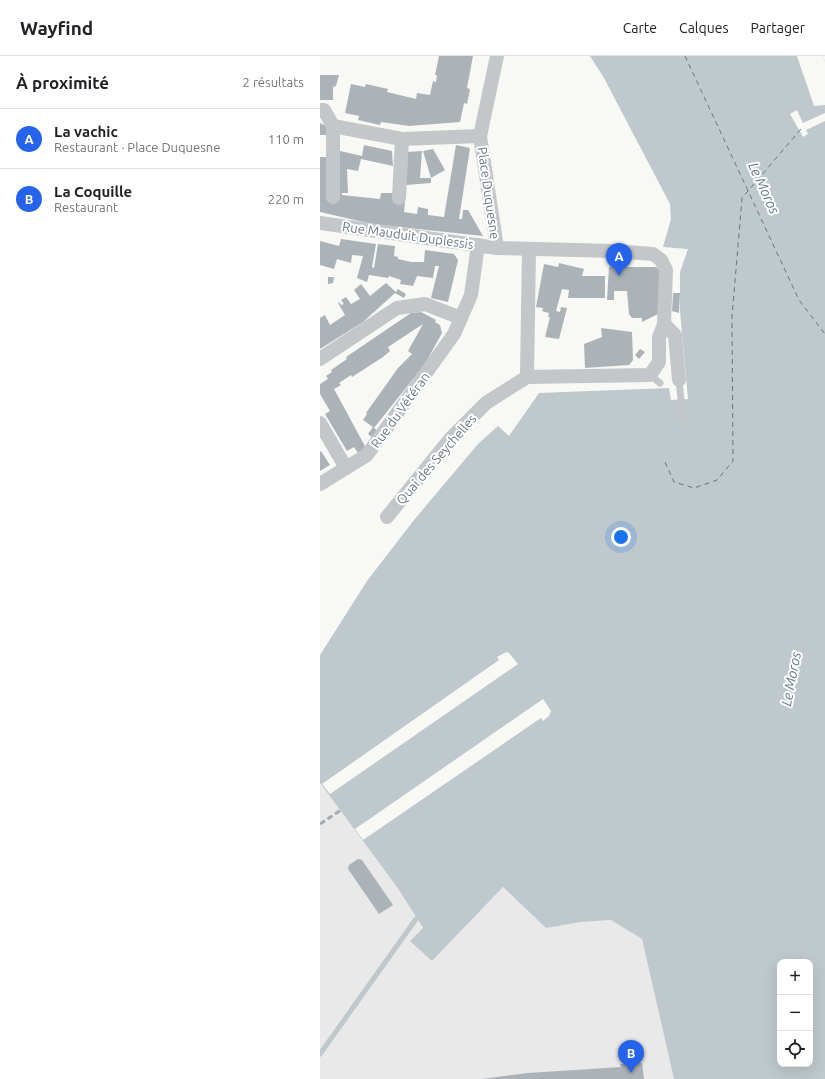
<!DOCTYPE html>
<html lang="fr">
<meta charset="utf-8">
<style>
body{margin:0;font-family:Ubuntu,sans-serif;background:#f2f2f2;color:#202124}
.controls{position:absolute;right:12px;bottom:12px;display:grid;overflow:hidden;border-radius:8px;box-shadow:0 4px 16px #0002}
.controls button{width:36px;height:36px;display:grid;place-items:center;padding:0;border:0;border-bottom:1px solid #e0e0e0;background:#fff;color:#202124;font:20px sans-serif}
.you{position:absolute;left:301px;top:481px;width:14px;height:14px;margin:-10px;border:3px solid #fff;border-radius:50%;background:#1a73e8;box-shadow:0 0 0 6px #1a73e833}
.badge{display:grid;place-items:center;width:26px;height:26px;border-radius:50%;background:#2563eb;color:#fff;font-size:13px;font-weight:700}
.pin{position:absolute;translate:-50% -33px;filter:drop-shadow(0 1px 2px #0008)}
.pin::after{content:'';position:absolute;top:21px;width:14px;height:12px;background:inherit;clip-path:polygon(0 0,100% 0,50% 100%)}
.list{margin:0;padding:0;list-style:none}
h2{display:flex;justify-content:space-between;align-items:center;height:52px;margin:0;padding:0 16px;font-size:17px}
h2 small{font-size:13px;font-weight:400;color:#757577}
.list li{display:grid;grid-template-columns:26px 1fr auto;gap:12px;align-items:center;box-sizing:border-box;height:60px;padding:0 16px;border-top:1px solid #e0e0e0}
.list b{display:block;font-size:15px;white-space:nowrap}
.list p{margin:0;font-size:13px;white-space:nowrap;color:#757577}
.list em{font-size:13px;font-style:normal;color:#757577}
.icon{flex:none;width:22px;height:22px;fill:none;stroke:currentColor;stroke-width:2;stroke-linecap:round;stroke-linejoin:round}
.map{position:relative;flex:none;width:505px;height:1023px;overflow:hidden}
header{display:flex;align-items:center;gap:24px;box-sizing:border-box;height:56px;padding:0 20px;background:#fff;border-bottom:1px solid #e0e0e0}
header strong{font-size:19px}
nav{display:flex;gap:22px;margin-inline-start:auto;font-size:14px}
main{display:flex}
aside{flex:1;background:#fff}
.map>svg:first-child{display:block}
.built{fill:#e8e9e8}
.water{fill:#bec8cd;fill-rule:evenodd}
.pier{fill:#f8f8f5}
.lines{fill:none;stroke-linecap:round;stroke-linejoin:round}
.stream{stroke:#bec8cd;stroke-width:5}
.ferry{stroke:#627882;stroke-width:1;stroke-dasharray:5 4;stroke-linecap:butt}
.building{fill:#abb3b9}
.lane{stroke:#c3c7ca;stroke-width:7}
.street{stroke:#c3c7ca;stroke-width:14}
.rail{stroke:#a5abb1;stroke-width:3;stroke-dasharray:6 3;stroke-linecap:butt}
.labels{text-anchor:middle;stroke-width:4;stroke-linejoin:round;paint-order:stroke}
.street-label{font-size:13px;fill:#667786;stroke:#fff}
.water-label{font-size:14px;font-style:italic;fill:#627882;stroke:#fff}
</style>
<header>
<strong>Wayfind</strong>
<nav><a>Carte</a><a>Calques</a><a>Partager</a></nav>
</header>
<main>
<aside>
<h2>À proximité<small>2 résultats</small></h2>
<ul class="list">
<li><span class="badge">A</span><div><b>La vachic</b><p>Restaurant · Place Duquesne</p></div><em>110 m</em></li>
<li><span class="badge">B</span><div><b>La Coquille</b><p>Restaurant</p></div><em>220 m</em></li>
</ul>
</aside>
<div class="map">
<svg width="505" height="1023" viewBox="0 0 505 1023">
<rect width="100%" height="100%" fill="#f8f8f5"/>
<polygon class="built" points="0,727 77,831 103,873 112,905 183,831 226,872 261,866 291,864 322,883 354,1023 0,1023"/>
<path class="water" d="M 270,0 L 503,0 L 505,6 L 505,1023 L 354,1023 L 322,883 L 291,864 L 261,866 L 226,872 L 183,831 L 112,905 L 90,885 L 103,872 L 77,831 L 0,727 L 0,599 L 47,525 L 94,464 L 158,388 L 178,370 L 189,380 L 219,337 L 349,332 L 351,344 L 368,343 L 360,255 L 360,216 L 368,193 L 343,191 L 351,163 L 350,148 L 284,22 ZM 460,906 L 490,906 L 490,1008 L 460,1008 Z"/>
<g class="pier">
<polygon points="477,0 503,0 505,6 505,49 494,50"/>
<polygon points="477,54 483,67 505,57 505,65 486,74 488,78 483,81 470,58"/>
<polygon points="186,596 189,597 198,608 10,738 2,728 179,604 177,601"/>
<polygon points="223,643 231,655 229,660 223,665 221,662 43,784 35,773"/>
</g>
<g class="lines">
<polyline class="stream" points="0,998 96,863"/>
<g class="ferry">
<polyline points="365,0 479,244 505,278"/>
<polyline points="345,406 354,426 374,432 397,424 413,405 412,261 422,142 481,73"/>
</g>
</g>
<g class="building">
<polygon points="119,0 153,0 147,32 150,33 147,48 144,47 140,66 89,70 61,66 60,69 38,64 39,60 25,57 31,28 45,31 46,28 68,33 67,36 96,43 97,37 110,39 113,25 116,26 117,19 115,19"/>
<polygon points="0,19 19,19 16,30 13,31 13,44 0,44"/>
<polygon points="0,67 8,71 8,79 0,79"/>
<polygon points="44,89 72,95 73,110 41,103 38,115 27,113 28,137 22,137 22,139 60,143 61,137 73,137 73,144 85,146 84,156 97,158 98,151 108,153 108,159 124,161 136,89 150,92 139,163 142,163 143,154 148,154 163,180 52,168 0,156 0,101 8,101 20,95 42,100"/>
<polygon points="113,93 125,114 111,122 111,127 86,129 87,96 102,95 100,122 111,122 103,95"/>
<polygon points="21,183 56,188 52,211 54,212 58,188 75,190 74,200 78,201 78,203 91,206 104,206 105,194 134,198 138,204 128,246 111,242 119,210 115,210 113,222 97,220 93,230 80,228 81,224 69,220 68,222 49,219 47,226 37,222 43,200 32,199 31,207 17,203 14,213 0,209 0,185 19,190"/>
<polygon points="239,207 264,213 262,220 285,220 285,242 248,242 249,234 242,233 236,255 240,256 241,251 247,252 239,283 225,281 230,261 228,261 229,257 222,255 223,252 216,251 224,208 238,211"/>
<polygon points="289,211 336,211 341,216 340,257 322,266 322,262 312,262 309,258 307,235 294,235 294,244 287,244"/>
<polygon points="8,221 14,221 13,227 8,228"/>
<polygon points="66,227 76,236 78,233 86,238 84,242 75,237 43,266 0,293 0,262 5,259 10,269 25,259 18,247 19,246 21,249 24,248 21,244 26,241 31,248 40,243 34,234 41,228 50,240"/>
<polygon points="353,237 360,237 359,257 352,255"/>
<polygon points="101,256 116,264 115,266 120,269 122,277 105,308 54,372 59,376 54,383 48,378 53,371 43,364 47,358 46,357 78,312 92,298 88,295 103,268 68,291 70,295 63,301 32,321 31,319 19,327 21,329 14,333 46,392 38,397 34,391 27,395 5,358 10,355 0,338 0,328 8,323 6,320 12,316 11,314 27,303 26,301 91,257"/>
<polygon points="281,272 312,276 313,304 309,309 265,312 264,288 282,281"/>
<polygon points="320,293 325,296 319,303 315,299"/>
<polygon points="1,395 10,409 0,415 0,396"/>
<polygon points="38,803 42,804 73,849 59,858 28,813 29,809"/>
<polygon points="322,1007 324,1023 162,1023 208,1017 301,1011 300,1008"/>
</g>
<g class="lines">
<g class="lane">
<polyline points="330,319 340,327"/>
<polyline points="359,324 363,364"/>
</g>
<g class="street">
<polyline points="0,54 4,54 13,70 13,141"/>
<polyline points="13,70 82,83 160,80"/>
<polyline points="79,142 82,83"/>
<polyline points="0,167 177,192 293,195 333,198 341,204 346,214 344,268 339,281 339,306 330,319 207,321"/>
<polyline points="177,192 160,80 177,0"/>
<polyline points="344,268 355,279 359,324"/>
<polyline points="0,303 77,252 105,248 141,262"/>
<polyline points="207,321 209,193"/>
<polyline points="0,367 26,412"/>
<polyline points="0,428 47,399 134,278 151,239 158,189"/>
<polyline points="67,461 131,382 166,347 207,321"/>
</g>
<polyline class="rail" points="0,768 21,754"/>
</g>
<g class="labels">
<g class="street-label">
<text transform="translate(169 137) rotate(82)" y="5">Place Duquesne</text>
<text transform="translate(88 179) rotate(8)" y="5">Rue Mauduit Duplessis</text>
<text transform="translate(80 354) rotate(-54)" y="5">Rue du Vétéran</text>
<text transform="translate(116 403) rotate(-49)" y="5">Quai des Seychelles</text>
</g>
<g class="water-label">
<text transform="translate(444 132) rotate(65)" y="5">Le Moros</text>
<text transform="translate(471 623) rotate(-79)" y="5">Le Moros</text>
</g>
</g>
</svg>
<div class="controls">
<button>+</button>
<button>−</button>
<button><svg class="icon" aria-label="locate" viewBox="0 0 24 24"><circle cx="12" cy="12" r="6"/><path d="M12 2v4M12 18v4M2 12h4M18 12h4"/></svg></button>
</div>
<div class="you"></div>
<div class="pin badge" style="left:299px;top:220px">A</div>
<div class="pin badge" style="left:311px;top:1017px">B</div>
</div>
</main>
